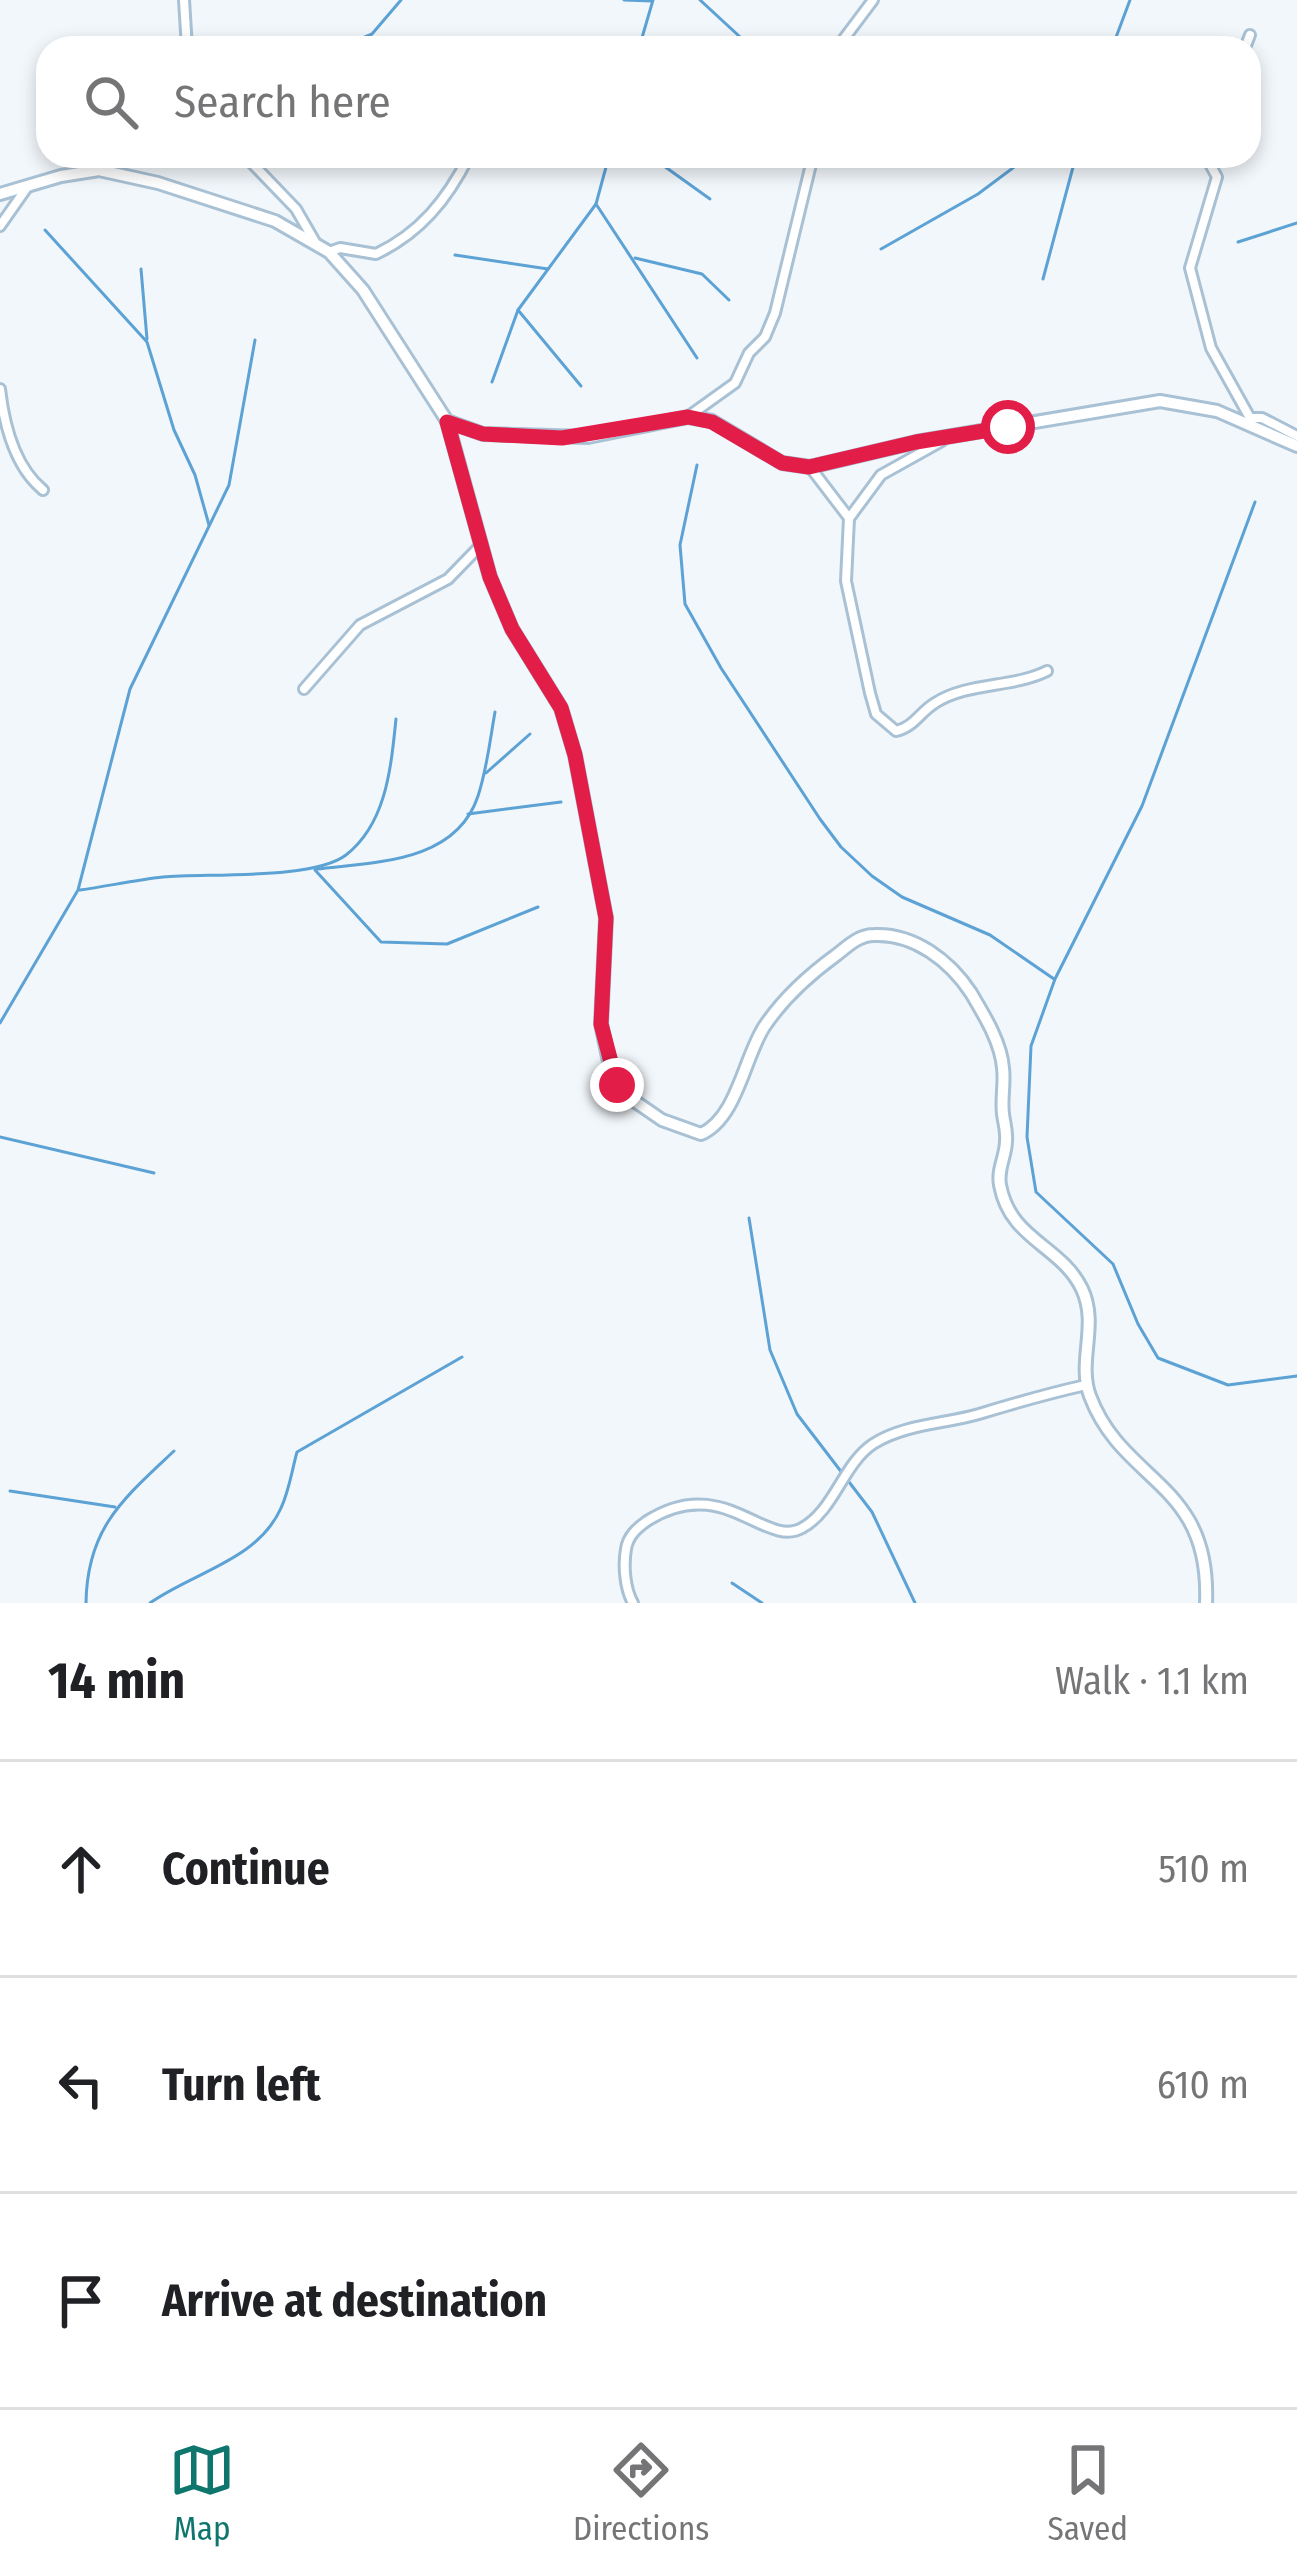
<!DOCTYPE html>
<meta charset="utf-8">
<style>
body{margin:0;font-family:"Fira Sans Condensed",sans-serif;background:#f6f6f6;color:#202124}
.stop{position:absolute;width:36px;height:36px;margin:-27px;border:9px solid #e11d48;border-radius:50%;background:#fff}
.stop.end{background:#e11d48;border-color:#fff;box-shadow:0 3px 12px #0008}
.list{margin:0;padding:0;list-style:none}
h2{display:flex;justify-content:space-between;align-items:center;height:156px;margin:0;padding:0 48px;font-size:51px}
h2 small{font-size:39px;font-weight:400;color:#757577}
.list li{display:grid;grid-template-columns:78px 1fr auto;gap:36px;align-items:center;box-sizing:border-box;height:216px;padding:0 48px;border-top:3px solid #e0e0e0}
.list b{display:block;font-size:45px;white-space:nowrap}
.list em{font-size:39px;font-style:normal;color:#757577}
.icon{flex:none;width:66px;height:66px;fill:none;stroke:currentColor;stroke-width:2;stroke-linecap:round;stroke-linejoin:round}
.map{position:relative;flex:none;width:1297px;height:1603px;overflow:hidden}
.search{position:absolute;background:#fff;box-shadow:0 6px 18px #0003;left:36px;right:36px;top:36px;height:132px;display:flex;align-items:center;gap:30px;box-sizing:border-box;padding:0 42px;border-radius:36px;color:#757577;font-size:45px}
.sheet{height:804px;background:#fff}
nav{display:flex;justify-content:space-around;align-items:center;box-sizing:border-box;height:168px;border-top:3px solid #e0e0e0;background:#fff;font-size:33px;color:#757577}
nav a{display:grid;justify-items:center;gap:6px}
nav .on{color:#0f766e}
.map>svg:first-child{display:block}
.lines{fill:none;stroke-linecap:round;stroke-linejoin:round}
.stream{stroke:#5ca2d5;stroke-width:3}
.minor-casing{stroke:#a9c1d4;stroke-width:14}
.tertiary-casing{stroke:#a9c1d4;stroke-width:16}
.minor{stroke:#fff;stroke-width:8}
.tertiary{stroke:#fff;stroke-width:10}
.route{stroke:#e11d48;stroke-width:15}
</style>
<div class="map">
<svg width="1297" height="1603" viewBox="0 0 1297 1603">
<rect width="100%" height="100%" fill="#f2f7fb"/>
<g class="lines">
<g class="stream">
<polyline points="624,0 652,1"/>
<polyline points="700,0 752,48"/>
<polyline points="339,48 372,34 401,0"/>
<polyline points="639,48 653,0"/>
<polyline points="1112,48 1130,0"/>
<polyline points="650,156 710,199"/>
<polyline points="596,204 697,358"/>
<polyline points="45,230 147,342 174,430 195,475 209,525"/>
<polyline points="1238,242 1297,223"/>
<polyline points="881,249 978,194 1029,156"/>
<polyline points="455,255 548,269"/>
<polyline points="635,258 702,274 729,300"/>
<polyline points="141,269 147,339"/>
<polyline points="1043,279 1076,156"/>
<polyline points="518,310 581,386"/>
<polyline points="492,382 518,310 596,204 609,156"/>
<polyline points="697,465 680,545 685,604 721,668 820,819 841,847 872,876 902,897 990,935 1054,979"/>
<polyline points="1255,502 1142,806 1055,979 1031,1046 1027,1137 1036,1192 1113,1264 1138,1324 1158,1358 1228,1385 1297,1376"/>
<polyline points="486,773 530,734"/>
<polyline points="468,814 561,802"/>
<path d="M 317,869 C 375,862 456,863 478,796 C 487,769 490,740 495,712"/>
<polyline points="315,870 381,942 447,944 538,907"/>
<path d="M 80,890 C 108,886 136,880 163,877 C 207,873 313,880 346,855 C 387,823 391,766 396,719"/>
<polyline points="0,1023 78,890 130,689 229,485 255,340"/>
<polyline points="0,1137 154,1173"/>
<polyline points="749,1218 770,1350 797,1414 872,1512 915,1603"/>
<polyline points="10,1491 115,1507"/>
<polyline points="732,1583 762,1603"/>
<path d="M 86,1603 C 87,1528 123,1499 174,1451"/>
<path d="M 150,1603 C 194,1572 258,1560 281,1508 C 289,1491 292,1470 297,1452 L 462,1357"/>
</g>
<g class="minor-casing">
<g id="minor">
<polyline points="184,0 187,48"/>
<polyline points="837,48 873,0"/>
<polyline points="1245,48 1250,35"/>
<polyline points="245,156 296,209 315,242"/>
<polyline points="1214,156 1211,166 1217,177 1190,268 1211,348 1250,418"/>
<polyline points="0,226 28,186"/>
<path d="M 329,252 L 340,248 L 376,254 C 420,233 447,200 469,156"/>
<path d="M 0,389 C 4,424 15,467 43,490"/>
<polyline points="689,416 735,383 749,353 765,337 775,313 813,156"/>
<polyline points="1251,418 1262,418 1297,436"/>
<path d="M 810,467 L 849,518 L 846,581 L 870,693 L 876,714 L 896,731 C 914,727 920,712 935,703 C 967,682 1013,688 1047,671"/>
<polyline points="850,517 881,475 942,441"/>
<polyline points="304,689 360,625 448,579 481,545"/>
<path d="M 633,1603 C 625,1589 623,1566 626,1549 C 628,1536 637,1528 647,1521 C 723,1472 765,1549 802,1528 C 834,1511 843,1464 873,1444 C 904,1424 945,1424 979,1414 C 1015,1403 1050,1393 1086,1385"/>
</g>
</g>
<g class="tertiary-casing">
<g id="tertiary">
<polyline points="0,194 61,176 99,170 158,183 275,221 329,252 363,290 447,421 483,434 588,437 688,417 712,421 782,463 810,467 916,442 1160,401 1217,411 1297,446"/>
<path d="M 447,421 L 490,577 L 512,629 L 561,708 L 575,755 L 606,918 L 601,1024 L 611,1071 L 627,1096 L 662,1120 L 701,1134 C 737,1118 744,1058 764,1027 C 782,1000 809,975 835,956 C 847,947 858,935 874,935 C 914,933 950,961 971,993 C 984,1015 1001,1042 1003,1068 C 1005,1083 1001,1099 1003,1114 C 1004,1123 1007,1131 1006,1141 C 1006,1156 997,1169 1000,1185 C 1010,1240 1061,1245 1082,1289 C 1099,1325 1077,1361 1090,1396 C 1123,1484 1211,1481 1206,1603"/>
</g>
</g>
<use href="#minor" class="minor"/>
<use href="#tertiary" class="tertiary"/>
</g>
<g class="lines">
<polyline class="route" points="617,1085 601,1024 606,918 575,755 561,708 512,629 490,577 447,422 483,434 562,438 688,417 712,422 782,463 809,467 916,442 1008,427"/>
</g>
</svg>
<div class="stop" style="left:1008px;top:427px"></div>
<div class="stop end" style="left:617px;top:1085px"></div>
<div class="search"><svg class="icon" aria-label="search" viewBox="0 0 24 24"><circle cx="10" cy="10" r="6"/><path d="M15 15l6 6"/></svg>Search here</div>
</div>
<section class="sheet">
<h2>14 min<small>Walk · 1.1 km</small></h2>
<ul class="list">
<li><svg class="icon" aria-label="ahead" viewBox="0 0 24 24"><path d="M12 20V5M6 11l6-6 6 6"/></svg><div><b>Continue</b></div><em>510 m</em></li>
<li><svg class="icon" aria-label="left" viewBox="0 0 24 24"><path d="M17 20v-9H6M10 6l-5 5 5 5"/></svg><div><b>Turn left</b></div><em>610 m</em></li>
<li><svg class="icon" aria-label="arrive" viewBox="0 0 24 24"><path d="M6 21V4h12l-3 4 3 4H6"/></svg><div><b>Arrive at destination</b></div></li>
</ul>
</section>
<nav>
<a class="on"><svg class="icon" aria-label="map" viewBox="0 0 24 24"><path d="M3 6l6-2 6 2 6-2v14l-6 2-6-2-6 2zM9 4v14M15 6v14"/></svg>Map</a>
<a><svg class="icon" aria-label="directions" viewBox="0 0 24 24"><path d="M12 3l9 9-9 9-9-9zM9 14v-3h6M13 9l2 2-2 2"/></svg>Directions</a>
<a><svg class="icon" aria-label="saved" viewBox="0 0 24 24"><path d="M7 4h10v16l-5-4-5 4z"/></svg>Saved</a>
</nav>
